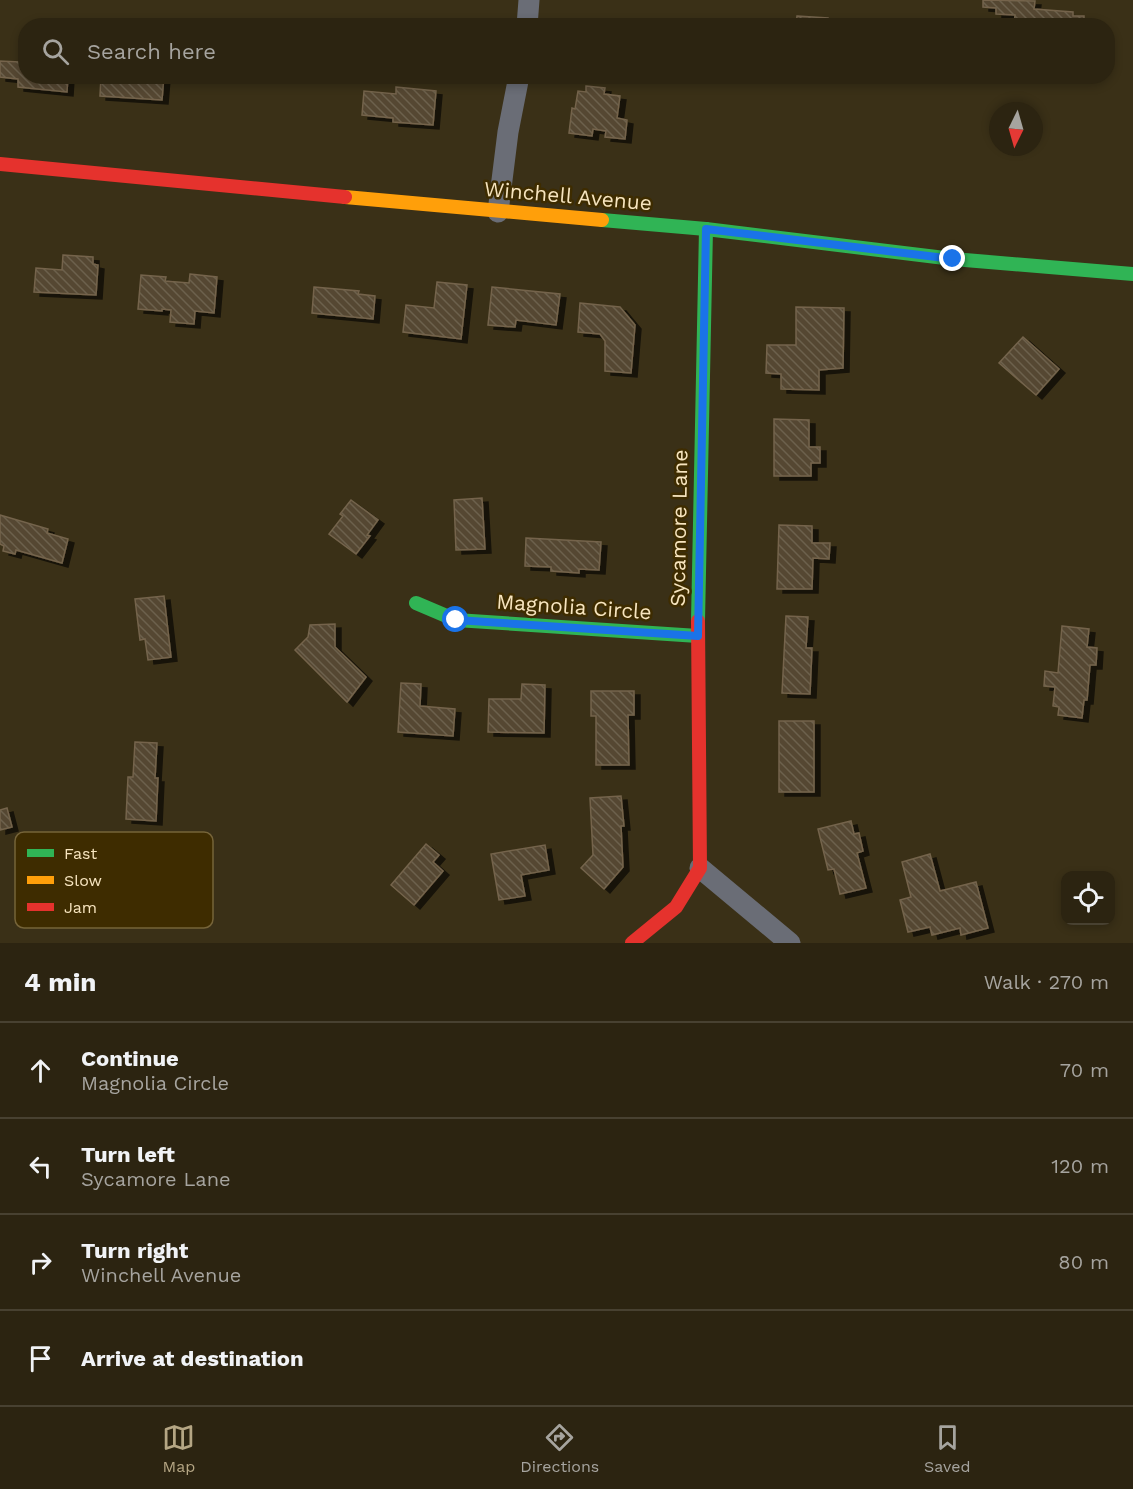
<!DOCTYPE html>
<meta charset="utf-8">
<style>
body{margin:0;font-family:"Work Sans",sans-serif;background:#342c1a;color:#f1f3f6}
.controls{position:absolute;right:18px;bottom:18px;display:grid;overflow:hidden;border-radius:12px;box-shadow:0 3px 9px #0003}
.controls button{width:54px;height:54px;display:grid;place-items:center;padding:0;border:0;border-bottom:2px solid #484131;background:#2c2411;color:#f1f3f6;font:30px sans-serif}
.compass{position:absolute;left:989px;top:102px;width:54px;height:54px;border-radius:50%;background:#2c2411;box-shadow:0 3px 9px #0003;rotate:185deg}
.stop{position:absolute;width:18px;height:18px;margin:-14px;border:4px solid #1a73e8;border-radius:50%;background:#fff}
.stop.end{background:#1a73e8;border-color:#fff;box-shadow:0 2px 6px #0008}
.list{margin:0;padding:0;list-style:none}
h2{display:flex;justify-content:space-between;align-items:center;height:78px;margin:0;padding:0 24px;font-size:26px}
h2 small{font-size:20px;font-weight:400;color:#a6a49f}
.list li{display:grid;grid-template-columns:39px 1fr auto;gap:18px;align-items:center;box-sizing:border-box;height:96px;padding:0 24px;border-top:2px solid #484131}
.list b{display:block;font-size:22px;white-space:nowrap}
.list p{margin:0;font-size:20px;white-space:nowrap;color:#a6a49f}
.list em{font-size:20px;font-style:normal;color:#a6a49f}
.icon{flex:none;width:33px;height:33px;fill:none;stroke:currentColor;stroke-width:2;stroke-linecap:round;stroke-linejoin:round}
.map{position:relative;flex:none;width:1133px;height:943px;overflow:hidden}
.search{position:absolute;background:#2c2411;box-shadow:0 3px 9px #0003;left:18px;right:18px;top:18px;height:66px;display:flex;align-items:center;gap:15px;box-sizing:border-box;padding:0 21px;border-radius:24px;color:#a6a49f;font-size:22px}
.sheet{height:462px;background:#2c2411}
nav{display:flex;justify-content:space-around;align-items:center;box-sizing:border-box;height:84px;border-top:2px solid #484131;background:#2c2411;font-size:16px;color:#a6a49f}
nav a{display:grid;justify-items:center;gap:3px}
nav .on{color:#b5a684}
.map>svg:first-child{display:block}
.building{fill:url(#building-back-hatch);stroke:#74644c;stroke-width:1.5;filter:url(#shadow)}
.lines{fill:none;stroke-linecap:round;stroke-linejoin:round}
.street{stroke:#6a6d76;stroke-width:21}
.fast{stroke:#30b455;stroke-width:14}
.slow{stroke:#ff9f0a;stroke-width:14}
.jam{stroke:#e5322d;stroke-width:14}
.route{stroke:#1a73e8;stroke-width:8}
.labels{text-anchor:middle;stroke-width:5;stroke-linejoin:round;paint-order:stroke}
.street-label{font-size:21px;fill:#f7e5bf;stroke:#3e2c00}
.key{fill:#3e2c00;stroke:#766439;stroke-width:1.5}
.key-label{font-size:16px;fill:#f7e5bf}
</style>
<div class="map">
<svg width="1133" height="943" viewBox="0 0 1133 943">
<defs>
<pattern id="building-back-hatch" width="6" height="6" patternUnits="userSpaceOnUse" patternTransform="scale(1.5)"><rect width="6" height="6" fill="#544731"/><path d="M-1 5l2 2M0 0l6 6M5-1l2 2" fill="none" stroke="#6d614d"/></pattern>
<filter id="shadow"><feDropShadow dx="6" dy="4" stdDeviation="0" flood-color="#0009"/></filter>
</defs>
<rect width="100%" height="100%" fill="#3a3017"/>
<g class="building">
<polygon points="983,0 1035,1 1034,9 1073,12 1073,16 1084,16 1084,26 1014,26 1015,15 996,14 996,8 983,7"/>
<polygon points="797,16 828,18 828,26 777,26 777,24 796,25"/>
<polygon points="21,49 26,50 26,76 68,76 67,92 18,87 18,79 0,77 0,61 20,62"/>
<polygon points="101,76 164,76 162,100 100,96"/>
<polygon points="586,86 605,88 604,94 620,96 617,118 627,120 625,139 605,137 606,131 593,129 592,136 569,133 572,108 575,109 578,91 586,92"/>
<polygon points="396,87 436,91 433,125 393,122 393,118 362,115 364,91 396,94"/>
<polygon points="63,255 93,257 93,264 98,265 96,295 34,292 36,268 62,270"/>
<polygon points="190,274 217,277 214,313 195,311 194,324 170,322 171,310 162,309 162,311 138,309 141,275 166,277 165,281 189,283"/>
<polygon points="437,282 467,285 461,339 403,332 406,305 434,308"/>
<polygon points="314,287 359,291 358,294 375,296 373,319 312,313"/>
<polygon points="492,287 560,294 556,325 516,320 515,327 488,325"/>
<polygon points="580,303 620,307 635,325 631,373 605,371 605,341 600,334 578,332"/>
<polygon points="796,307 844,308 843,368 819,370 819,390 781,389 781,374 766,373 767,345 796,345"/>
<polygon points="1023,337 1059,369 1036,395 999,363"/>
<polygon points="774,419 809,420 809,447 820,447 820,463 811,463 811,476 774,476"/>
<polygon points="482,498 485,549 456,550 454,500"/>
<polygon points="351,500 378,520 367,535 370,536 356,554 329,534 343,516 340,514"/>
<polygon points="0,515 48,529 47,533 68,539 62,563 16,550 15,554 3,551 4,546 0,544"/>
<polygon points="779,525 812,526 812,543 830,543 829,559 813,558 812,589 777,589"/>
<polygon points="526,538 601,542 599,570 579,569 579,573 551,571 551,567 525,566"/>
<polygon points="164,596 171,657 148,660 145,639 140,640 135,599"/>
<polygon points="786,616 808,617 806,648 812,648 810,694 782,693"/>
<polygon points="335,624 335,647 366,677 347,702 295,650 308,637 310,625"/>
<polygon points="1062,626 1089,629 1087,647 1097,648 1096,665 1090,665 1087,700 1084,700 1082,718 1058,715 1059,707 1053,706 1055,687 1044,686 1045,671 1058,673"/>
<polygon points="401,683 421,684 420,706 455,709 453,736 398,732"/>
<polygon points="522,684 545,685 544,733 488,732 489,699 521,699"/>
<polygon points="591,691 634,691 634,715 628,715 629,765 596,765 596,716 591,716"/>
<rect x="779" y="721" width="35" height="71"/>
<polygon points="135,742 157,743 155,778 158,778 156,821 126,819 128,777 133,777"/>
<polygon points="621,796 624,826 621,826 623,867 604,889 581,868 593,855 590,798"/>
<polygon points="7,808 12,827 0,830 0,810"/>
<polygon points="851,821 854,834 859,833 863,851 857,853 866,888 840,894 834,869 828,870 818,829"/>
<polygon points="426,844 439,855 433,862 443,871 414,905 391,885"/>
<polygon points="545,845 549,870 521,875 525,896 499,900 491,854"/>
<polygon points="930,854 940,891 976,882 988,928 961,935 960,928 932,935 930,927 908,932 900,900 911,897 902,862"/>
</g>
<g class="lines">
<g class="street">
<polyline points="527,26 529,0"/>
<polyline points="498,212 508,132 519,76"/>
<polyline points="700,868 790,943"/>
</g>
<g class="fast">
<polyline points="602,220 706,229 953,259 1133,274"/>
<polyline points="416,603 456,620 698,636"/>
<polyline points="698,621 706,229"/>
</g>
<polyline class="slow" points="345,197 602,220"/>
<g class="jam">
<polyline points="0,164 345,197"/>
<polyline points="632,943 676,907 700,868 698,621"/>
</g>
</g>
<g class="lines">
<polyline class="route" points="456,620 698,636 706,229 953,259"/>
</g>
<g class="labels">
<g class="street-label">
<text transform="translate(568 196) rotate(5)" y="7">Winchell Avenue</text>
<text transform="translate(679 528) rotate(-89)" y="7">Sycamore Lane</text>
<text transform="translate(574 607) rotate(4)" y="7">Magnolia Circle</text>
</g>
</g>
<rect x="15" y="832" width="198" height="96" rx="9" class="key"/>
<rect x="27" y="849" width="27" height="8" fill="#30b455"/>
<rect x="27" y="876" width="27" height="8" fill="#ff9f0a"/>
<rect x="27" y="903" width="27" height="8" fill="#e5322d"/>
<g class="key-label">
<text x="64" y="859">Fast</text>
<text x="64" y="886">Slow</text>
<text x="64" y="913">Jam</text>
</g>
</svg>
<div class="controls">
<button><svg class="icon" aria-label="locate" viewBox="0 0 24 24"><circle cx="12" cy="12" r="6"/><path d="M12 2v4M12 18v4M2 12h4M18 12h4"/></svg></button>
</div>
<svg class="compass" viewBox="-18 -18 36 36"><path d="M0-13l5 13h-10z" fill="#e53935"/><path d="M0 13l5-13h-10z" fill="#a6a49f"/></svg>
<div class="stop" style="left:456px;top:620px"></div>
<div class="stop end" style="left:953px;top:259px"></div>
<div class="search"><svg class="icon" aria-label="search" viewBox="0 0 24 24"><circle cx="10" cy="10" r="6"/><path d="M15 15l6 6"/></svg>Search here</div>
</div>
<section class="sheet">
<h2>4 min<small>Walk · 270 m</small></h2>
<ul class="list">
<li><svg class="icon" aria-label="ahead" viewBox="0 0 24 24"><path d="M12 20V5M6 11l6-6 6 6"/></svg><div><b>Continue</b><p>Magnolia Circle</p></div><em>70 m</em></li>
<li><svg class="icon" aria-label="left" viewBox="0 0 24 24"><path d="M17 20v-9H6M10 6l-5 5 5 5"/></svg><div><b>Turn left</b><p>Sycamore Lane</p></div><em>120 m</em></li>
<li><svg class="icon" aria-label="right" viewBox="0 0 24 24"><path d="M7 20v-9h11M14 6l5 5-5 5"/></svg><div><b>Turn right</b><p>Winchell Avenue</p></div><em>80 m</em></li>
<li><svg class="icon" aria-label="arrive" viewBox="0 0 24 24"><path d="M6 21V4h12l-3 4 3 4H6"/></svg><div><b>Arrive at destination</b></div></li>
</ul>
</section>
<nav>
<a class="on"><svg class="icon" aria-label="map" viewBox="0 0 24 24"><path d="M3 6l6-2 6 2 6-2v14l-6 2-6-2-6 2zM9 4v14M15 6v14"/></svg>Map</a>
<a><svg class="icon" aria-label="directions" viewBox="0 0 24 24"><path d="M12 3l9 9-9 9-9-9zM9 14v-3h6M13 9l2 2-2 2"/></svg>Directions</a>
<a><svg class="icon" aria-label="saved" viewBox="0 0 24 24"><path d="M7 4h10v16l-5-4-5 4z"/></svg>Saved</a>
</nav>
